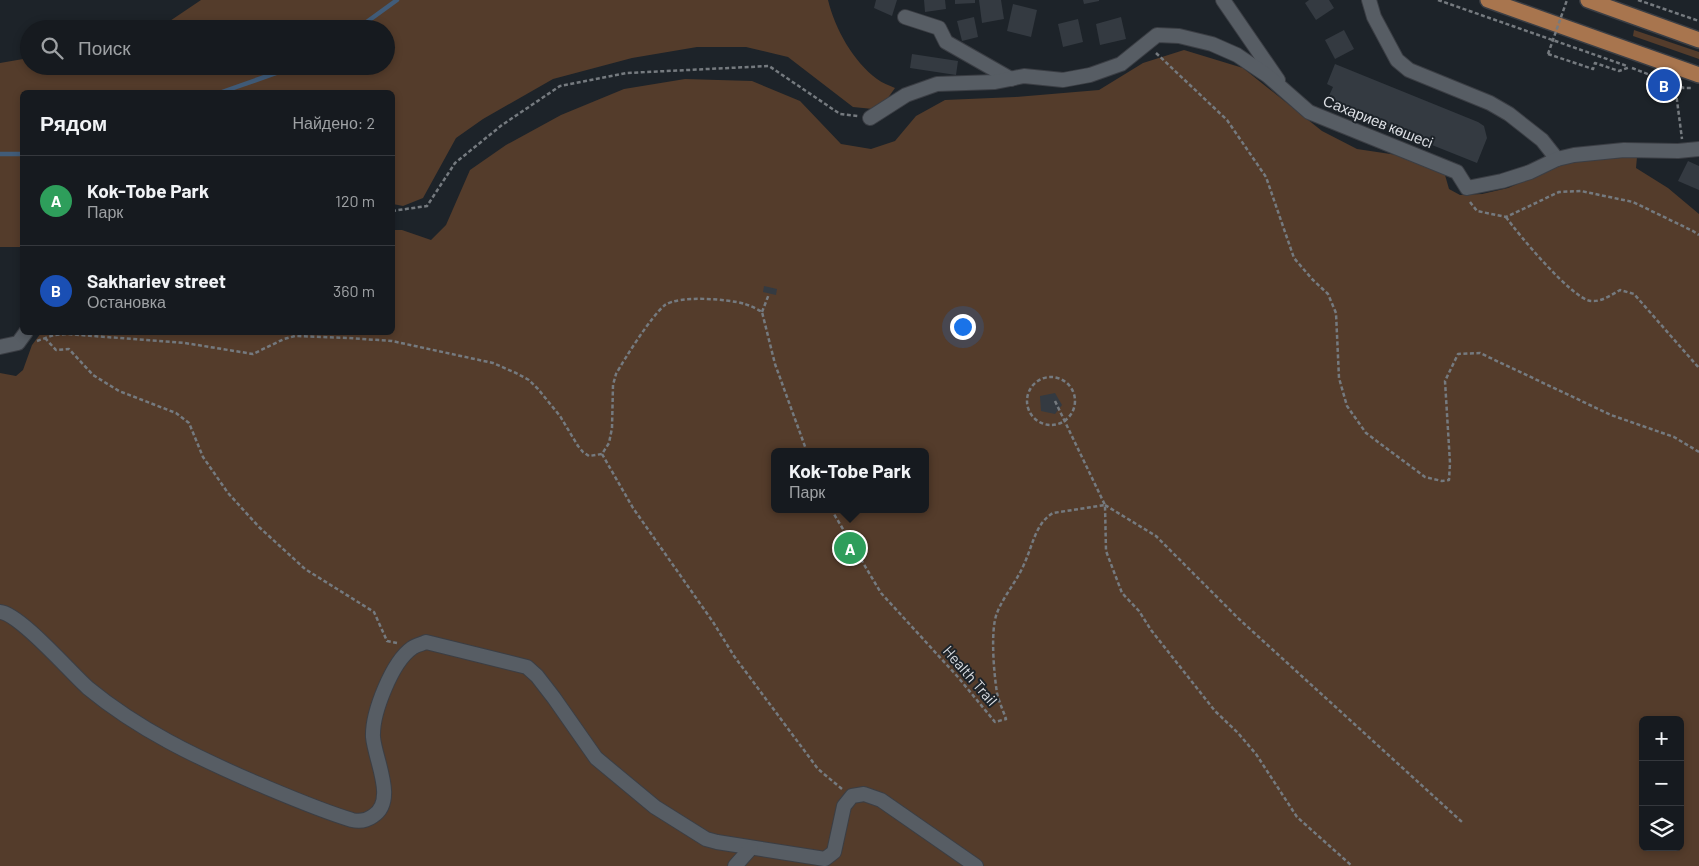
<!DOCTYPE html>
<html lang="ru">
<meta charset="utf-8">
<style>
body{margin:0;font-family:Barlow,sans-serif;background:#1f2328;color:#f1f3f6}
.controls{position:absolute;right:15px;bottom:15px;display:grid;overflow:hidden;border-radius:8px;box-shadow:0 2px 8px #0003}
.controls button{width:45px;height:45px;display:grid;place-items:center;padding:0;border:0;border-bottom:1px solid #35383d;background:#161a1f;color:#f1f3f6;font:25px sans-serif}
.you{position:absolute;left:962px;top:326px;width:18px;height:18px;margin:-12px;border:4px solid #fff;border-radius:50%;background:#1a73e8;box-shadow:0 0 0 8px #1a73e833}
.badge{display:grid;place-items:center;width:32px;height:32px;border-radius:50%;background:#d93025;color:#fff;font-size:16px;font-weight:700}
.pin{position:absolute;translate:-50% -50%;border:2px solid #fff;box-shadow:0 1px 5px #0006}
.popup{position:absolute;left:771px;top:448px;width:158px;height:65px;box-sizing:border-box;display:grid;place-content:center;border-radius:8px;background:#161a1f;filter:drop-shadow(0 1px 4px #0005);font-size:16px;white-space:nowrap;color:#9ea1a4}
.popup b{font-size:19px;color:#f1f3f6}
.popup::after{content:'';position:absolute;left:50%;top:100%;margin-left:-10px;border:10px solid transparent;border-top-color:#161a1f}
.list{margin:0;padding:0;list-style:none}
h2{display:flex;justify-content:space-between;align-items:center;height:65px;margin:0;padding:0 20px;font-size:21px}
h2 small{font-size:16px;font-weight:400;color:#9ea1a4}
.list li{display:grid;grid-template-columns:32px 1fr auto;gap:15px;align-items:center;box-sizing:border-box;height:90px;padding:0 20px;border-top:1px solid #35383d}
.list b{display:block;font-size:19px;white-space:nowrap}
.list p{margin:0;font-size:16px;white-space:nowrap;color:#9ea1a4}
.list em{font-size:16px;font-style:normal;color:#9ea1a4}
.icon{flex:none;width:28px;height:28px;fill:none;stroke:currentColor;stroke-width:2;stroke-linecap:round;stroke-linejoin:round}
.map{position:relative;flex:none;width:1699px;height:866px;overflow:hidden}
.search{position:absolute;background:#161a1f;box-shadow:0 2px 8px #0003;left:20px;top:20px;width:375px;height:55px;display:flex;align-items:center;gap:12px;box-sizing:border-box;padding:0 18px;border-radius:28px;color:#9ea1a4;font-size:19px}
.panel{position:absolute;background:#161a1f;box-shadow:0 2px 8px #0003;left:20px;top:90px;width:375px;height:245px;border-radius:8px}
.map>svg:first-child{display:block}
.green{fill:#543c2b;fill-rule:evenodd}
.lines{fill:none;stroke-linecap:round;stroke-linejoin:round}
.stream{stroke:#415c79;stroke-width:4.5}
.building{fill:#343a41}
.minor-casing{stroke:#3b3e44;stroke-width:16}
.major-casing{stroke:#3b3e44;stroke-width:18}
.path{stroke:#757a7f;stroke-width:2.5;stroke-dasharray:4 2.5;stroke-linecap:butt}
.minor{stroke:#575d64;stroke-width:14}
.major{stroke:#a8754e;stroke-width:15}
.path-bridge{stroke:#757a7f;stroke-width:2.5;stroke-dasharray:4 2.5;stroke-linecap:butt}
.labels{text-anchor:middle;stroke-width:4;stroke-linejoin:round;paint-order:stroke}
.street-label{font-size:15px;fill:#dbdee3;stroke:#1d2329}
</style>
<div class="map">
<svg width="1699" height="866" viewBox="0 0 1699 866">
<rect width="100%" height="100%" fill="#1d2329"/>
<g class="green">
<path d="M 201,0 L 828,0 C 835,29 853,61 877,79 C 882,83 889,85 895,88 L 885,102 L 873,109 L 853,107 L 788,57 L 746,47 L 697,47 L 632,58 L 553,79 L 483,119 L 456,138 L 423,198 L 403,206 L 393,204 L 392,92 L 22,92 L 22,247 L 0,247 L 0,63 L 29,58 L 29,66 L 386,66 L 386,29 L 158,29 Z"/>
<polygon points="1634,30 1699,52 1699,59 1633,36"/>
<path d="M 1184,50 L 1243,68 L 1322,131 L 1357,149 L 1417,158 L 1432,164 L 1445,175 L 1449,189 L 1460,195 L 1482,194 L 1508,188 L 1570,161 L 1637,157 L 1636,168 L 1668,188 L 1699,214 L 1699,866 L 0,866 L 0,373 L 16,376 L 23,370 L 32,345 L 41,333 L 392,332 L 393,230 L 402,230 L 431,240 L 446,225 L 470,170 L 506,145 L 561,115 L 624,89 L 685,79 L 752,81 L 800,101 L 841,144 L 871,149 L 895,141 L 916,116 L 945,100 L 1015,97 L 1099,90 L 1143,63 ZM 775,452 L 925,452 L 925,509 L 775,509 ZM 1643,720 L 1680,720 L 1680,847 L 1643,847 Z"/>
</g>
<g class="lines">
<g class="stream">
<polyline points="357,29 397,0"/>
<polyline points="222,92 296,66"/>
<polyline points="0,154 22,154"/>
</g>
</g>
<g class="building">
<polygon points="876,0 897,0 892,16 874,8"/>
<polygon points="924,0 945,0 946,9 925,12"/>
<polygon points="955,0 975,0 975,3 955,4"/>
<polygon points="979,0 1001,0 1004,19 982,23"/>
<polygon points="1083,0 1099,0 1099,1 1084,4"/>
<polygon points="1309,0 1329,0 1334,8 1316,20 1305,3"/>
<polygon points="1013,4 1037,10 1031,37 1007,31"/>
<polygon points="974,17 978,37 962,41 957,21"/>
<polygon points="1121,17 1126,39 1100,45 1096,24"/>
<polygon points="1078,19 1083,42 1063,47 1058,24"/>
<polygon points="1344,30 1354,49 1335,59 1325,40"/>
<polygon points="912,54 958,61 956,75 910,68"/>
<polygon points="1335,64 1478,122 1484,126 1487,138 1477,163 1342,109 1344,104 1328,98 1333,87 1327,84"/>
<polygon points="1688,161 1699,166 1699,190 1678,181"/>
<polygon points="764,286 777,289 776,295 763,292"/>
<polygon points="1055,393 1062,405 1055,414 1041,411 1040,396"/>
</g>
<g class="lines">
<g class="minor-casing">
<g id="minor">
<polyline points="1223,0 1278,80"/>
<polyline points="1369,0 1374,17 1397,60 1409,70 1490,103 1509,114 1542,140 1557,159"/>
<polyline points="905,17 939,28 946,42 1011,79"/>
<polyline points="870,118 906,95 937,84 995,82 1024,76 1063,80 1090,75 1121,64 1157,35 1179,36 1212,44 1237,55 1268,76 1309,112 1457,172 1467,188 1502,181 1530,172 1557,159 1574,155 1624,150 1678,151 1699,149"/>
<polyline points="0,347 18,343 26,332"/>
<path d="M 0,612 C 19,613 71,673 88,688 C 139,730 196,757 256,783 C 287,796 319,810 352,820 C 360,822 366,821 373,816 C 397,801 375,760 373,737 C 372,713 392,662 412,648 C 416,645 422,644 426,642 L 527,667 L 537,676 L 554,698 L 596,758 L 655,807 L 706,839 L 717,842 L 825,859 L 834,852 L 844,806 L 852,796 L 864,794 L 881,800 L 976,866"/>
<polyline points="735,866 751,848"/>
</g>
</g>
<g class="major-casing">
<g id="major">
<polyline points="1488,0 1699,75"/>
<polyline points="1588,0 1699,40"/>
</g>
</g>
<g class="path">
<polyline points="1438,0 1627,66"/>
<polyline points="1638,0 1699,21"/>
<polyline points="1156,53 1227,120 1266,177 1294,258 1312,279 1328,294 1336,313 1339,378 1347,406 1366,433 1425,477 1442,481 1449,480 1450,463 1445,381 1458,354 1480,353 1611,415 1674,437 1699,452"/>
<polyline points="1548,54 1593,69 1595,63 1619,71 1630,67"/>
<polyline points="1632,68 1684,88 1693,88"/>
<polyline points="1675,85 1682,139"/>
<polyline points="1470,202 1477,211 1506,217 1559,192 1581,191 1633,202 1693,231 1699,235"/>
<polyline points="392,211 427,206 455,163 502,125 560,86 627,73 769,66 840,114 858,116"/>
<path d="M 1506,217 C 1518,234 1572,299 1591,301 C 1602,302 1611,295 1620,290 L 1634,294 L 1699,368"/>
<polyline points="762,312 769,294"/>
<polyline points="45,338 56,350 69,349 93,375 119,391 176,413 189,423 203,457 228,493 259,527 305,569 374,612 387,641 397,643"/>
<path d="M 37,341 L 54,335 L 67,334 L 185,343 L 253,354 L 284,339 L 295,336 L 349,338 L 392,341 L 493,363 L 516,373 L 529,380 L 538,389 L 560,416 L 578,446 L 583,452 L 589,456 L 602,454 L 609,443 L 612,428 L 613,385 L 616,374 C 625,358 652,315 665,305 C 680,295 728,299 745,304 C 751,306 757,309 762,312 L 775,364 L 807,452"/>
<circle cx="1051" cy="401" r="24"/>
<polyline points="1055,401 1105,505 1106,551 1122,593 1139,611 1151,630 1215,711 1238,733 1256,754 1297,817 1352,866"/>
<polyline points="602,454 633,508 713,622 734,656 818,769 842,789"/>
<polyline points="1105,505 1156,536 1239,619 1462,822"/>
<path d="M 831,509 L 881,593 L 957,676 L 995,722 L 1006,719 C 1003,710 999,702 997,693 C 994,674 990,630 997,613 C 1004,595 1018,580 1025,562 C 1033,544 1036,523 1053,513 L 1105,505"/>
</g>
<use href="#minor" class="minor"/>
<use href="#major" class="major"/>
<polyline class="path-bridge" points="1548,54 1567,0"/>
</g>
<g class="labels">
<g class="street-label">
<text transform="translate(1378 122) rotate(22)" y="5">Сахариев көшесі</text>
<text transform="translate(970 676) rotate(49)" y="5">Health Trail</text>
</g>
</g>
</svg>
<div class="controls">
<button>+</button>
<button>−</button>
<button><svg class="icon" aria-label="layers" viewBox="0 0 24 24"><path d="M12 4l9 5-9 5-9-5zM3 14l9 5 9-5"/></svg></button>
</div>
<div class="you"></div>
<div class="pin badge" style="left:850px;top:548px;background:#2e9e5b">A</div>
<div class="popup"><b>Kok-Tobe Park</b>Парк</div>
<div class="pin badge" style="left:1664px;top:85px;background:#1a4fb4">B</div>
<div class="search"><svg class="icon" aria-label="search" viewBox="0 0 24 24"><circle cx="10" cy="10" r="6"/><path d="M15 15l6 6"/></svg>Поиск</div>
<section class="panel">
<h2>Рядом<small>Найдено: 2</small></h2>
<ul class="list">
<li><span class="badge" style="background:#2e9e5b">A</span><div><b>Kok-Tobe Park</b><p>Парк</p></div><em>120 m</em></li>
<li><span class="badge" style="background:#1a4fb4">B</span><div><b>Sakhariev street</b><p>Остановка</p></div><em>360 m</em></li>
</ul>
</section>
</div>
